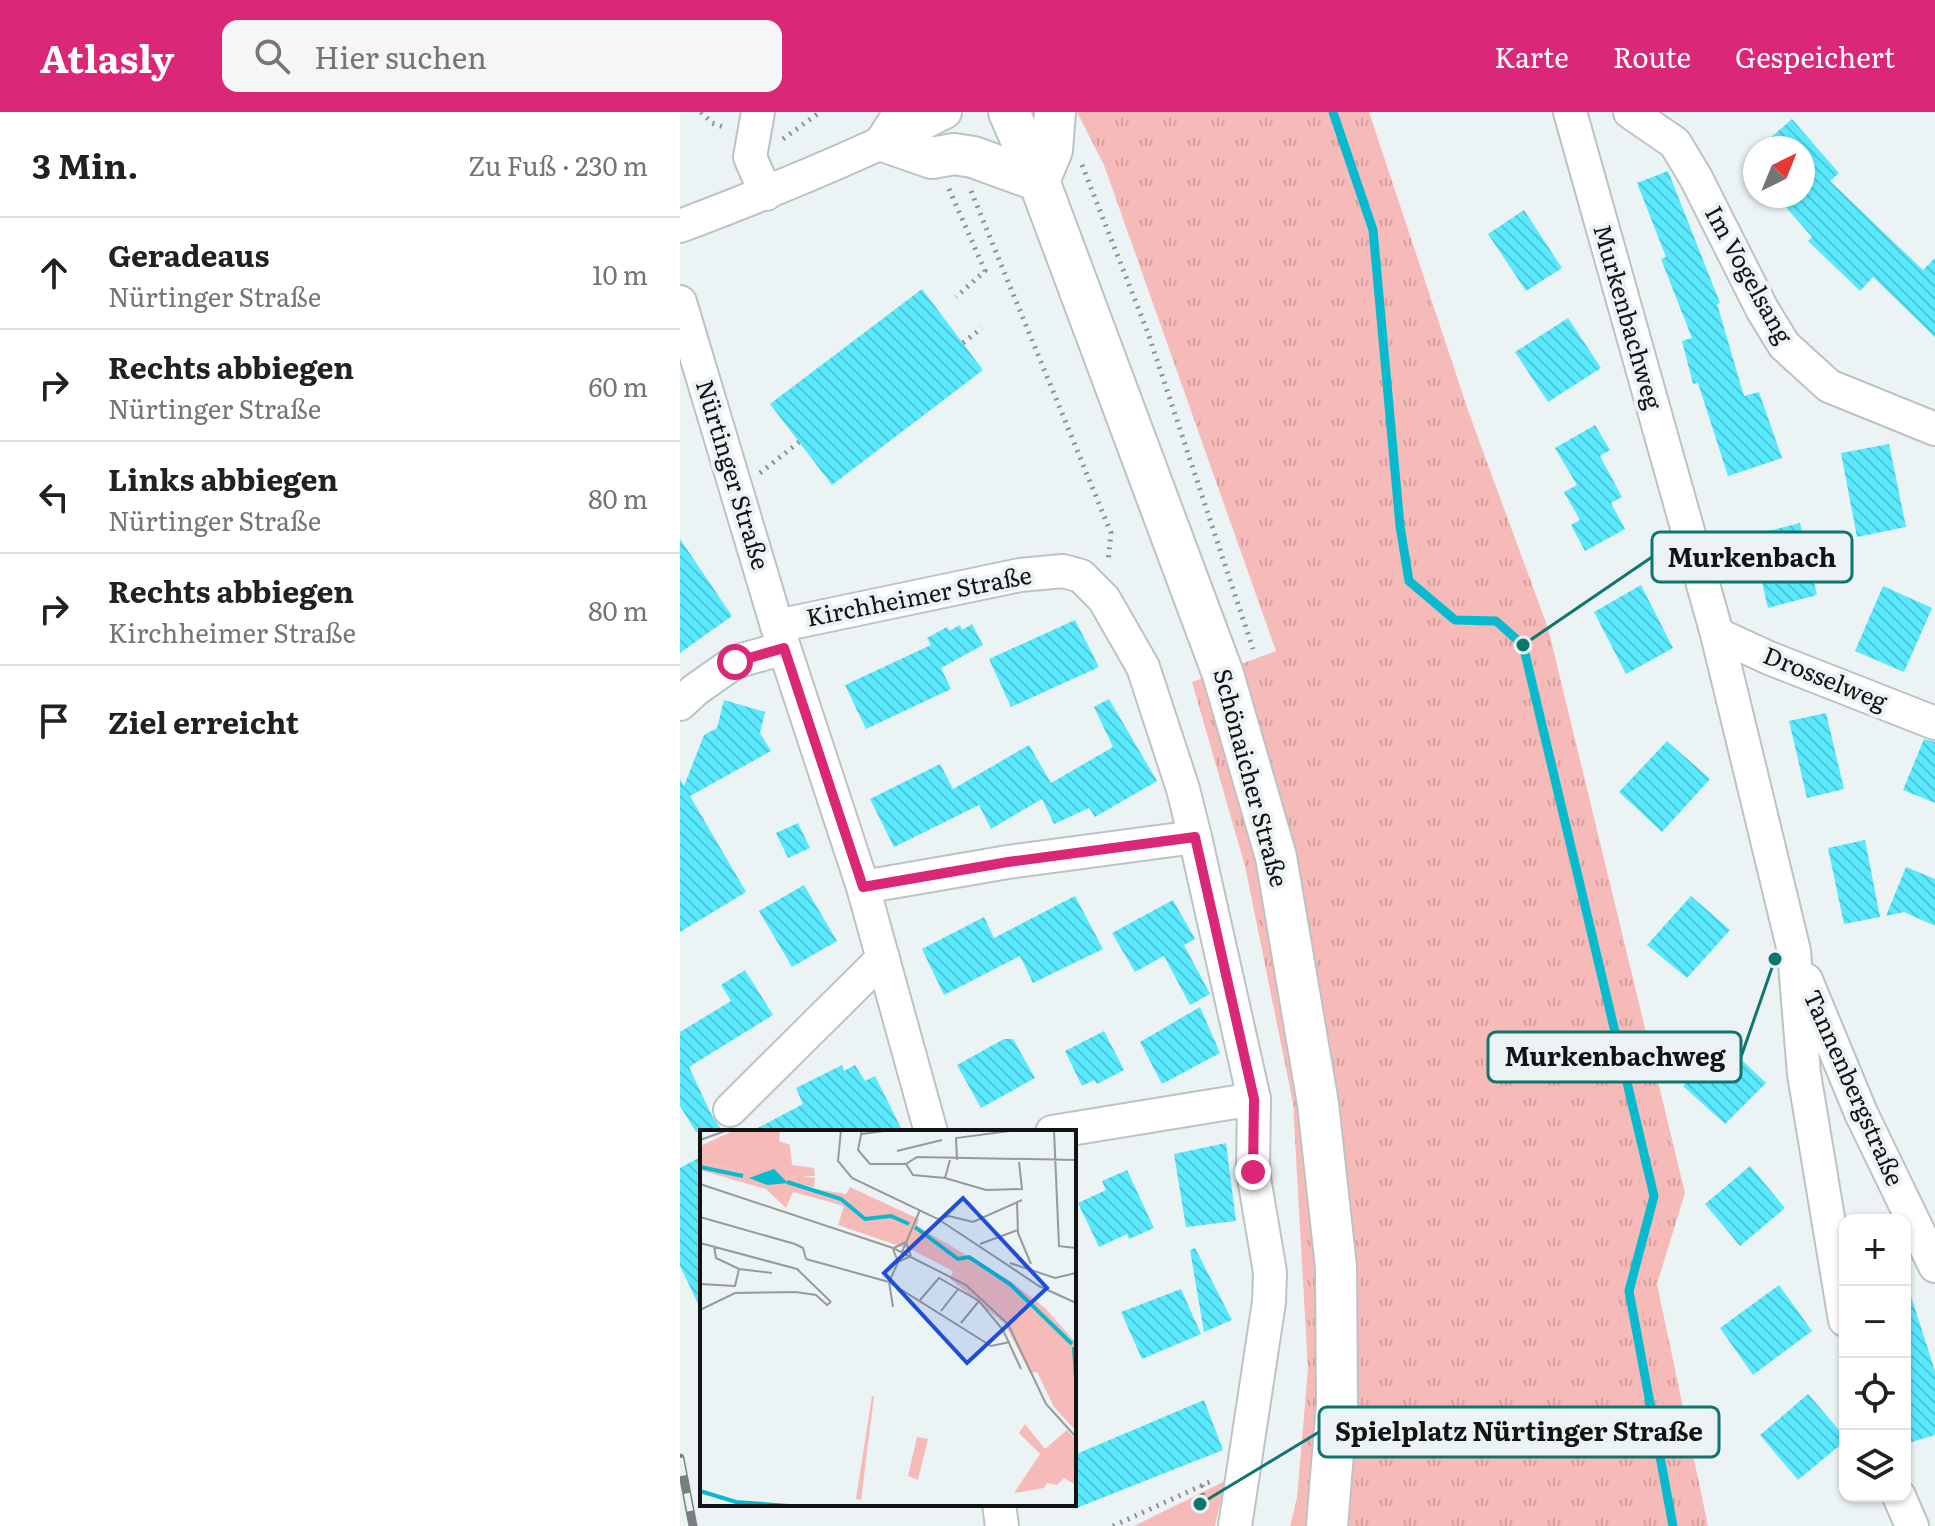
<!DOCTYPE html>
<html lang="de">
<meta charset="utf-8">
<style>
body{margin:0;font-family:Literata,serif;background:#f6f6f6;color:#202124}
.controls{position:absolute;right:24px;bottom:24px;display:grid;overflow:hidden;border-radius:16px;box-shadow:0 2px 6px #0004}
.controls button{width:72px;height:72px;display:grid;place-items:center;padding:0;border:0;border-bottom:2px solid #e0e0e0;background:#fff;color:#202124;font:40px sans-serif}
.compass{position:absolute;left:1063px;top:24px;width:72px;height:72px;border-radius:50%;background:#fff;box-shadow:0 2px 6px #0004;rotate:43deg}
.stop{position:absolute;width:24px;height:24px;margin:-18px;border:6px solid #db2777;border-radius:50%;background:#fff}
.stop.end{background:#db2777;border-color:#fff;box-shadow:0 2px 8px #0008}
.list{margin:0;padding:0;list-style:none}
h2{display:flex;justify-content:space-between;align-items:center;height:104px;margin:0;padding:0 32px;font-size:34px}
h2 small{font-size:26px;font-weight:400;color:#757577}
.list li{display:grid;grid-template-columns:52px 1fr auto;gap:24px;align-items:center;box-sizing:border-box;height:112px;padding:0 32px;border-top:2px solid #e0e0e0}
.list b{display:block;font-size:30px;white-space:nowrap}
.list p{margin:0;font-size:26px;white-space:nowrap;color:#757577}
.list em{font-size:26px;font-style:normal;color:#757577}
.icon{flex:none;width:44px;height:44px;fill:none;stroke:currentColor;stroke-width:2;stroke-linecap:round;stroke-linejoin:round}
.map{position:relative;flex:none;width:1255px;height:1414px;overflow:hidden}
header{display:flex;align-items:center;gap:48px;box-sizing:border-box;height:112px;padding:0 40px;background:#db2777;color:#fff}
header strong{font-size:38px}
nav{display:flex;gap:44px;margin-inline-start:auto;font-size:28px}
.search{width:560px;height:72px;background:#f6f6f6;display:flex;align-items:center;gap:20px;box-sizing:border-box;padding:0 28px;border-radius:16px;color:#757577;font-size:30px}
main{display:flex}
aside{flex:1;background:#fff}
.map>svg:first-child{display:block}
.grass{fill:url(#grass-tufts)}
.park{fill:#f6bbb8}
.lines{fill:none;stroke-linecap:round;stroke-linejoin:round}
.stream{stroke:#08bace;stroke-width:9}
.building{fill:url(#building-back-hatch)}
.minor-casing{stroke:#bdc3c4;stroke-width:36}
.major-casing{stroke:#bdc3c4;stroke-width:44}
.path{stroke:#8c9192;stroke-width:5;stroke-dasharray:2 6;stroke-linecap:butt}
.minor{stroke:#fff;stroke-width:32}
.major{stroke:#fff;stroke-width:40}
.rail-casing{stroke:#797e7e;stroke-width:9}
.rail{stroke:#ecf3f4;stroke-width:6;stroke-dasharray:18;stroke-linecap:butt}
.route{stroke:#db2777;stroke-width:10}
.labels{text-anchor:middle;stroke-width:8;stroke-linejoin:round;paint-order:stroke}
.street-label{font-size:24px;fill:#121414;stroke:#ecf3f4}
.inset-river{fill:none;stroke:#08bace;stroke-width:4}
.inset-road{fill:none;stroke:#959a9a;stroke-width:2}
.view{fill:#1d4ed8;fill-opacity:0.15;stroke:#1d4ed8;stroke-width:4}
.inset-edge{fill:none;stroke:#121414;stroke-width:4}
.leader{fill:none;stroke:#0f766e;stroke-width:3}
.callout-dot{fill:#0f766e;stroke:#ecf3f4;stroke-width:3}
.callout{fill:#ecf3f4;stroke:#0f766e;stroke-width:3}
.callout-label{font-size:26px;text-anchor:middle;font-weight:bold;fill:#121414}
</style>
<header>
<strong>Atlasly</strong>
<div class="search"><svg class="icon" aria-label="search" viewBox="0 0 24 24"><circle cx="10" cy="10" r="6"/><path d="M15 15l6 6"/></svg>Hier suchen</div>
<nav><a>Karte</a><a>Route</a><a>Gespeichert</a></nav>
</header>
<main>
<aside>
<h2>3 Min.<small>Zu Fuß · 230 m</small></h2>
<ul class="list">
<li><svg class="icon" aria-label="ahead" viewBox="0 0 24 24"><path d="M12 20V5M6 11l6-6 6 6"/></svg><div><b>Geradeaus</b><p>Nürtinger Straße</p></div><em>10 m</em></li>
<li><svg class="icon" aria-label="right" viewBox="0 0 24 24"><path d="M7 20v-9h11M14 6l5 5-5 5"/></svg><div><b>Rechts abbiegen</b><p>Nürtinger Straße</p></div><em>60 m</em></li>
<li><svg class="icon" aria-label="left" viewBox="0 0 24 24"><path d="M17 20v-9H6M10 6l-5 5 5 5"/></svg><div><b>Links abbiegen</b><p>Nürtinger Straße</p></div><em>80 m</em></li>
<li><svg class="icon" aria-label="right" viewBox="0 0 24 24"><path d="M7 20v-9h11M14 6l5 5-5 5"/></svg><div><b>Rechts abbiegen</b><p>Kirchheimer Straße</p></div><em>80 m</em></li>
<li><svg class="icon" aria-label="arrive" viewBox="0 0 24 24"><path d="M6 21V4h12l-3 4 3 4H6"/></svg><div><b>Ziel erreicht</b></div></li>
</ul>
</aside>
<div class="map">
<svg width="1255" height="1414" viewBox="0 0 1255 1414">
<defs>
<pattern id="grass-tufts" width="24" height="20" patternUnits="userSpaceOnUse" patternTransform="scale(2)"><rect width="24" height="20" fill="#f6bbb8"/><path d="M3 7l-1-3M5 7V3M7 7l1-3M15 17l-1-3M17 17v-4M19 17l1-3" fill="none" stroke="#d2a09d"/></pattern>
<pattern id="building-back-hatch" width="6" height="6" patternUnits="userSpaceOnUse" patternTransform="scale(2)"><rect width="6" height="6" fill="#5ae8fd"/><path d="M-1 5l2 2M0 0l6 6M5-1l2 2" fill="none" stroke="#4dc6d8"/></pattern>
</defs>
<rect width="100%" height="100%" fill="#ecf3f4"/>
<polygon class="grass" points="397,0 689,0 790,304 868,516 1005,1081 977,1172 1028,1414 610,1414 617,1386 628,1257 613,991 565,754 512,570 596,539 424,53"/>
<polygon class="park" points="545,1369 535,1414 454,1414"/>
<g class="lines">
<polyline class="stream" points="653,0 693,118 720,414 729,469 775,508 816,509 843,533 974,1084 949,1179 993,1414"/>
</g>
<g class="building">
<polygon points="1112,7 1159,61 1150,69 1243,158 1255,146 1255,225 1193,165 1180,179 1128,129 1132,125 1096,84 1123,84 1123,36 1079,36"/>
<polygon points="988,59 1040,191 1037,192 1064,284 1079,280 1102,346 1048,364 1018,271 1013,272 1002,229 1012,226 981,147 986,145 957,71"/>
<polygon points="844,98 882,156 846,179 808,122"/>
<polygon points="242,177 303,258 152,373 90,292"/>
<polygon points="888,206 921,256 868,290 835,240"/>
<polygon points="915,313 930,338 920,344 942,385 931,391 945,417 905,439 891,413 900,408 884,380 897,373 875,336"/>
<polygon points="1209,332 1226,415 1177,425 1161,341"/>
<polygon points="1120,411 1137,483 1088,496 1071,423"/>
<polygon points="0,427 52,504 0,541"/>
<polygon points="961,473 993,536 946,562 914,500"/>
<polygon points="1203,474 1252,496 1224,560 1175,539"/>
<polygon points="395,508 419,555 331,595 309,547"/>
<polygon points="292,512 303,533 261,556 271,577 186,617 165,573 251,533 247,526 267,515 269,519 280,513 282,518"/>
<polygon points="429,587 477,669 415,705 409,696 374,712 362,687 311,717 299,693 214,735 190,687 260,652 273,677 349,633 371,671 433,635 414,595"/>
<polygon points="44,588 85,600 80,621 91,639 10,684 66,780 0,820 0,667 4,674 24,623 37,616"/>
<polygon points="1146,601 1164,677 1127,686 1109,609"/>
<polygon points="1244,627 1255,630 1255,691 1223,678"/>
<polygon points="987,629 1030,667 982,720 939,680"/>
<polygon points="118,711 130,736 108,746 96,721"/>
<polygon points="1185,728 1200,805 1164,812 1148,736"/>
<polygon points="1226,755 1255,767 1255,814 1224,800 1206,804"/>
<polygon points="124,773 157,829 112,855 79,799"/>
<polygon points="395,784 423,837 353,871 340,844 264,883 242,837 304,805 314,826"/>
<polygon points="1011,784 1050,818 1007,866 967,833"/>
<polygon points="493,788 515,827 504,833 530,882 510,893 484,844 455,860 432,821"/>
<polygon points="65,858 93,903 9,955 32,1004 43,1020 16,1020 0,994 0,920 51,889 41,873"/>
<polygon points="520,895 540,941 482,972 460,930"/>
<polygon points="424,919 444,958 417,972 414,968 402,974 385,939"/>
<polygon points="324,927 333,927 355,966 301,996 277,953"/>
<polygon points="1044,931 1086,971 1045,1012 1003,974"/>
<polygon points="162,953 164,959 175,953 185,969 195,964 223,1020 70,1020 123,992 116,976"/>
<polygon points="546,1031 556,1109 506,1115 494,1042"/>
<polygon points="22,1044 22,1200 0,1154 0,1056"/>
<polygon points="1070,1054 1105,1096 1060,1134 1025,1092"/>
<polygon points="447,1058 474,1116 449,1127 447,1122 419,1135 398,1091 426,1078 422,1069"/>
<polygon points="515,1136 552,1208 524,1220 510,1138"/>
<polygon points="1099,1173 1132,1219 1073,1263 1040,1216"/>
<polygon points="501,1177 521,1222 462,1247 441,1200"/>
<polygon points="1230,1181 1255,1259 1255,1323 1225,1332 1225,1182"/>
<polygon points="1128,1282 1165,1325 1165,1329 1118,1368 1080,1323"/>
<polygon points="524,1288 543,1338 394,1397 394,1343"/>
</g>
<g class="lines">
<g class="minor-casing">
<g id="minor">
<polyline points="78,0 70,45 86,82"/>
<polyline points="890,0 1037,522 1114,839 1124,962 1165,1208"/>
<polyline points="950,0 995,31 1016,66 1082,197 1104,233 1149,274 1255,317"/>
<path d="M 0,114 C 90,80 179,44 265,0"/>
<polyline points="0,190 97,514 183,775 251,1020"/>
<polyline points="97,514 340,463 383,459 401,464 424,487 463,555 503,677 515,725 574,987 573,1060 590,1160 589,1190 555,1414"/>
<polyline points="1037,522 1089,546 1255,611"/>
<polyline points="0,592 15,578 55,550 104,536"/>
<polyline points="183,775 328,750 515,725"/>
<polyline points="1126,868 1181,1001 1255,1154"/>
<polyline points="50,998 203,846"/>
<polyline points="372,1020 574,987"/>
<polyline points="1219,1384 1232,1414"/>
<polyline points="319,1392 322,1414"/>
</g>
</g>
<g class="major-casing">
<g id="major">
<polyline points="225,0 206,30 252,46 274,42 293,45 359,69"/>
<polyline points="329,0 359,69 543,562 596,745 638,992 656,1155 657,1292 647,1414"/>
<polyline points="359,69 372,38 375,0"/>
</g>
</g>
<g class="path">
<polyline points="21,0 32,11 46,16"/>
<polyline points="103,27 140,0"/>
<polyline points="402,53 468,221 573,537"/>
<polyline points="269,77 305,159 276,185"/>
<polyline points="291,79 431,421 428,450"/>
<polyline points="283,231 302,216"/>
<polyline points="80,361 119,330"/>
<polyline points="522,1373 524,1400"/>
<polyline points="433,1414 534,1368"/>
</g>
<use href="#minor" class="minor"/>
<use href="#major" class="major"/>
<g class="rail-casing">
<polyline id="rail" points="0,1346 13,1414"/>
</g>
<use href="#rail" class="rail"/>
</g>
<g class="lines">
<polyline class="route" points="55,550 104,536 183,775 328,750 515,725 574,987 573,1060"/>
</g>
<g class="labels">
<g class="street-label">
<text transform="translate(1068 163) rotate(61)" y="8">Im Vogelsang</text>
<text transform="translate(947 205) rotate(74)" y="8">Murkenbachweg</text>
<text transform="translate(52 363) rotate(73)" y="8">Nürtinger Straße</text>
<text transform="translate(239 485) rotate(-11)" y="8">Kirchheimer Straße</text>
<text transform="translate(1145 567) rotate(22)" y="8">Drosselweg</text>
<text transform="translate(570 666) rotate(75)" y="8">Schönaicher Straße</text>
<text transform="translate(1173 976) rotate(66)" y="8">Tannenbergstraße</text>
</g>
</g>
<g transform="translate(20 1018)">
<rect width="376" height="376" fill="#ecf3f4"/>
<path d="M 0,32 L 48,42 L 52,51 L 85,69 L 94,44 L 97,56 L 146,64 L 150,57 L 219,89 L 217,96 L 312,152 L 345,178 L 376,213 L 376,301 L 354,277 L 337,242 L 330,243 L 305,194 L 250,149 L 253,141 L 214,121 L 138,95 L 144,76 L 93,62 L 86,78 L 66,59 L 0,40 ZM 172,266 L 174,267 L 161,370 L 156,369 ZM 217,307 L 228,309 L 218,350 L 208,346 Z" fill="#f6bbb8"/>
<path d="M 325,294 L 345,319 L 367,300 L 376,310 L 376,355 L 364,348 L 357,355 L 347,353 L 344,358 L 314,363 L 340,324 L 319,303 Z" fill="#f6bbb8"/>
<path d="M 35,0 L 80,0 L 79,11 L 90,15 L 92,35 L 114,38 L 115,46 L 103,46 L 115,48 L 114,57 L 97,54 L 94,44 L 85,70 L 52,51 L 48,42 L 0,32 L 0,16 Z" fill="#f6bbb8"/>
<path d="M 74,39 L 88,53 L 67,55 L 49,48 Z" fill="#08bace"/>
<path class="inset-river" d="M 0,37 L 43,46M 87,52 L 141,69 L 165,89 L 191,86 L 209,94M 215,97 L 258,129 L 269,127 L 310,154 L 372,214M 374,217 L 376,248M 0,361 L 36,372 L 89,376"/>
<path class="inset-road" d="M 141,0 L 138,31 L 152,48 L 238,89 L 339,156 L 376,173M 162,0 L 158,20 L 170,34 L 206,34 L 217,27 L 376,30M 354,0 L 359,116 L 376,118M 162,4 L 191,0M 0,10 L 28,0M 197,21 L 242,10M 250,30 L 245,48 L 286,60 L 322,59 L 319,32M 257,30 L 256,8 L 317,0M 206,34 L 213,45 L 245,48M 0,54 L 193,118 L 266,155 L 308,194 L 346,274 L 376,307M 317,72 L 318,103 L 331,134M 0,87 L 95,114 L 103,118 L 106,129M 238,89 L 249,86 L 273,92 L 322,70M 0,113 L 97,139 L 131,172M 280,114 L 318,100M 14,116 L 16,128 L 39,139 L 72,143M 194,118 L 206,112 L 211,126M 193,119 L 198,132 L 211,126M 202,122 L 220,80M 106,129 L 189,152 L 291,216 L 310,212M 310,133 L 355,148 L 376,143M 0,154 L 35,156 L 39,139M 220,170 L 239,148 L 279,171 L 303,200 L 321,239M 193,177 L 189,152 L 199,130M 0,180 L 35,163 L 96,162 L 116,165 L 127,175 L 131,172M 241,181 L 259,158M 261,193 L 279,171"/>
<path class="view" d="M 263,68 L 347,158 L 267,233 L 184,143 Z"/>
<rect width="376" height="376" class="inset-edge"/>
</g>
<path class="leader" d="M843 533L972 445M1095 847L1061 945M520 1392L639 1320"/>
<g class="callout-dot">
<circle cx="843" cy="533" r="8"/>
<circle cx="1095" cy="847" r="8"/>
<circle cx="520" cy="1392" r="8"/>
</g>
<g class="callout">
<rect x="972" y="420" width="200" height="50" rx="8"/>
<rect x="808" y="920" width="253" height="50" rx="8"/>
<rect x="639" y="1295" width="400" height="50" rx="8"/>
</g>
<g class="callout-label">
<text x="1072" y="455">Murkenbach</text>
<text x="935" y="954">Murkenbachweg</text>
<text x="839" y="1329">Spielplatz Nürtinger Straße</text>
</g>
</svg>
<div class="controls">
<button>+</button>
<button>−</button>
<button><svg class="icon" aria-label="locate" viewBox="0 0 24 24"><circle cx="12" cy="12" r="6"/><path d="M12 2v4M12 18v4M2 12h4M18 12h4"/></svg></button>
<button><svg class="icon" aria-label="layers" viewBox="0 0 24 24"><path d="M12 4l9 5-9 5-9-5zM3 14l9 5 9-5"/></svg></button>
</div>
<svg class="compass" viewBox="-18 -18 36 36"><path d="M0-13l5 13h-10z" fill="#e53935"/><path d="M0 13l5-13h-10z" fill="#757577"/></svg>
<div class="stop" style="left:55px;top:550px"></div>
<div class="stop end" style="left:573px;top:1060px"></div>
</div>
</main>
